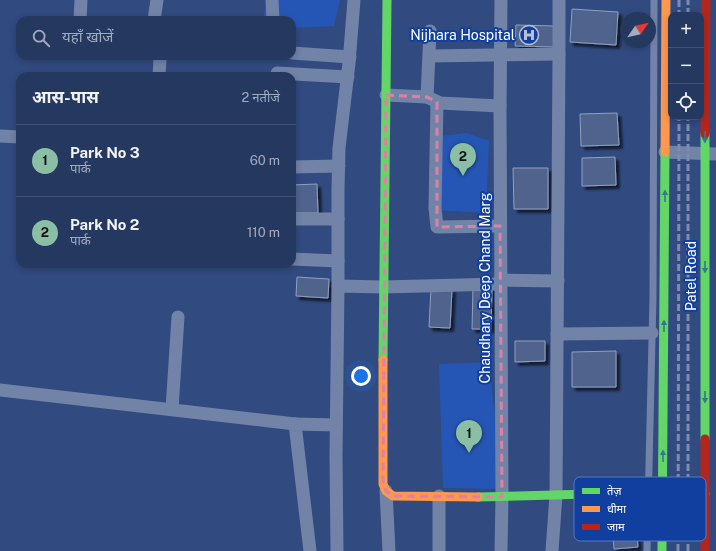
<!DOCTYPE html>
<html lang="hi">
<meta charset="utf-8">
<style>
body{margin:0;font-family:"Public Sans","Noto Sans Devanagari",sans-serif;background:#314368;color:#f1f3f6}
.controls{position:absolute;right:12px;top:12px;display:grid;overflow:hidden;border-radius:8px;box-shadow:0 2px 6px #0003}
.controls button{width:36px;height:36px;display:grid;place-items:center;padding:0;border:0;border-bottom:1px solid #425274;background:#25385f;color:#f1f3f6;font:20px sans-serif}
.compass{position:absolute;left:620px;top:12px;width:36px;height:36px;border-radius:50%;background:#25385f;box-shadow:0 2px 6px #0003;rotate:56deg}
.you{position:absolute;left:361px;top:376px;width:14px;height:14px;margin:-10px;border:3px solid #fff;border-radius:50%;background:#1a73e8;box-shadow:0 0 0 6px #1a73e833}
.badge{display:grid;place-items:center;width:26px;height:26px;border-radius:50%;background:#8abfa5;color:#111;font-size:13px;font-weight:700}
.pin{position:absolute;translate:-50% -33px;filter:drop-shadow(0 1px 2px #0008)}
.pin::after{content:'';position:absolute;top:21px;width:14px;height:12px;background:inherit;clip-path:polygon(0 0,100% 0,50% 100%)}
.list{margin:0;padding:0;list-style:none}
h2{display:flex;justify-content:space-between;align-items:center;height:52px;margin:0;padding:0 16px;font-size:17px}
h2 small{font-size:13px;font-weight:400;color:#a3acbd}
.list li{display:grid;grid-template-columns:26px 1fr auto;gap:12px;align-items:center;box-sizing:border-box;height:72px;padding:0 16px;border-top:1px solid #425274}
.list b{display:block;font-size:15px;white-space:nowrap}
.list p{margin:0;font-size:13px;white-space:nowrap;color:#a3acbd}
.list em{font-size:13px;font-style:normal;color:#a3acbd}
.icon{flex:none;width:22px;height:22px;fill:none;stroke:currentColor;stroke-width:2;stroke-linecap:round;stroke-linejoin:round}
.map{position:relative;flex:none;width:716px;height:551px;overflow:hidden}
.search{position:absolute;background:#25385f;box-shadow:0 2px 6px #0003;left:16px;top:16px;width:280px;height:44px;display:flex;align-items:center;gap:10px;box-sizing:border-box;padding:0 14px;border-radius:12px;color:#a3acbd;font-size:15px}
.panel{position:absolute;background:#25385f;box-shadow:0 2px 6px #0003;left:16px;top:72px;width:280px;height:196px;border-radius:12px}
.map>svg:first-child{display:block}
.green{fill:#2656b5}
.building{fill:#4f638d;stroke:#91a0bd;filter:url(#shadow)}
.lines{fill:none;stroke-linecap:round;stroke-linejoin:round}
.lane{stroke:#7283a8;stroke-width:7}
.street{stroke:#7283a8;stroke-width:13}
.fast{stroke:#63d668;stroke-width:9}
.slow{stroke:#ff974d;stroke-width:9}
.jam{stroke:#b3261e;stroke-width:9}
.rail{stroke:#7c8cae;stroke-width:3;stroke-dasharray:7 3;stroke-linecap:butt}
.oneway{fill:#327b89}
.marked{fill:none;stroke:#dd80a5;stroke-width:3;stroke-dasharray:8 5;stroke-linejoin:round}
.labels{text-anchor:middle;stroke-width:4;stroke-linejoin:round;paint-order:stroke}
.poi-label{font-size:14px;fill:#fff;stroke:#113f9f;text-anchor:end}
.street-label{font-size:14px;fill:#fff;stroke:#113f9f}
.key{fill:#113f9f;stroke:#5879bc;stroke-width:1}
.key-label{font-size:11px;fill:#fff}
</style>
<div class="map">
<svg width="716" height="551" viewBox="0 0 716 551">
<defs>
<filter id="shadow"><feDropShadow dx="3.5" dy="3.5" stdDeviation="1" flood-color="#0009"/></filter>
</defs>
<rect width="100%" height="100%" fill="#314a7f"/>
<g class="green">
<polygon points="266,0 340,0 334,26 292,28 292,20 263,20"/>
<polygon points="467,133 489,141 486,213 437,210 441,136"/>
<polygon points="489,362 495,418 497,489 443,488 439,364"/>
</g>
<g class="building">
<polygon points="572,9 618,12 616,45 570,42"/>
<polygon points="516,25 555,26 555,47 515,46"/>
<polygon points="617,113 619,145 581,146 580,114"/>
<polygon points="615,157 616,185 582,186 582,158"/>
<polygon points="513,168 548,168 548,209 514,209"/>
<polygon points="317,184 318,213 292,213 292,185"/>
<polygon points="297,277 329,279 328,298 296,296"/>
<polygon points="473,287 492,287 491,329 472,329"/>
<polygon points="431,288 452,289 450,328 429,327"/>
<polygon points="515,341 545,341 545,361 515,362"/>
<polygon points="616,351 616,387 572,387 572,352"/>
<polygon points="635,507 638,547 614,549 611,508"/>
</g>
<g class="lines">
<polyline class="lane" points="647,551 653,297 654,0"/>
<g class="street">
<polyline points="272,0 273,20"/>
<polyline points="80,20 81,0"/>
<polyline points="154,20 157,0"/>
<polyline points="292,53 350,57"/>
<polyline points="158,56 160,59 159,76"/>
<polyline points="430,56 559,54"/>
<polyline points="277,73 348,77"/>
<polyline points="386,95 427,97 440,103 500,106"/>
<polyline points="427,97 430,31"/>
<polyline points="437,102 435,208 437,227 500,226"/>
<polyline points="0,136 20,137"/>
<polyline points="665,152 716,154"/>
<polyline points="292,167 339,166"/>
<polyline points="292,219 338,219"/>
<polyline points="292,259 338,261"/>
<polyline points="500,280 558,281"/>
<polyline points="338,286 338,189 339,148 349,63 354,0"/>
<polyline points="557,334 652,333"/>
<polyline points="0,390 295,424 310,551"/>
<polyline points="172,409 178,317"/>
<polyline points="295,424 336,425"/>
<polyline points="386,491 389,551"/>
<polyline points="337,551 336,455 338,286 383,287 500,284"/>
<polyline points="439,551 439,496"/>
<polyline points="501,551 502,497 500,110 501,0"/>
<polyline points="552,551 556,495 559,54 559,0"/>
</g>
<g class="fast">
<polyline points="383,360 387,0"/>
<polyline points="705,439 705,134"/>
<polyline points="478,497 663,492 705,494"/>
<polyline points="662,551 665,152"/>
</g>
<g class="slow">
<polyline points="665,152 666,0"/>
<polyline points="383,360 383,484 386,491 393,496 478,497"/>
</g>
<g class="jam">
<polyline points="705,134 706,0"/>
<polyline points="705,439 705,551"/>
</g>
<g class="rail">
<polyline points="679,0 679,15"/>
<polyline points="688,15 688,0"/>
<polyline points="678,551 679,117"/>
<polyline points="688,551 688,117"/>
</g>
</g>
<defs><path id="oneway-solid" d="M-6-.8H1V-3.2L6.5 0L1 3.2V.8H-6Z"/></defs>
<g class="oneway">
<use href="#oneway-solid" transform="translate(705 137) rotate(91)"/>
<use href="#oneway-solid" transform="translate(665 196) rotate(-90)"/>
<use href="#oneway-solid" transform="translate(705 267) rotate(90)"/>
<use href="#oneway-solid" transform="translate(664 326) rotate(-90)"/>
<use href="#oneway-solid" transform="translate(705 397) rotate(90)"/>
<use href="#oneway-solid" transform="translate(663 456) rotate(-90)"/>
</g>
<path class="marked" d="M 386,95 L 427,97 L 437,102 L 437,227 L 500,226 L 502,497 L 393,496 L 386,491 L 383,484 Z"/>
<defs>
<g id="hospital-ring" transform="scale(1)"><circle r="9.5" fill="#113f9f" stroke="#b7c0d2" stroke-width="1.5"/><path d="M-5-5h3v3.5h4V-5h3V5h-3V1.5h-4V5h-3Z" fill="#b7c0d2"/></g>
</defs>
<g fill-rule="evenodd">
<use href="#hospital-ring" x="529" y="35"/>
</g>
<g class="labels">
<g class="poi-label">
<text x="515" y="40">Nijhara Hospital</text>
</g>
<g class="street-label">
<text transform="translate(691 276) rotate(-90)" y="5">Patel Road</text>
<text transform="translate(485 288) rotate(-90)" y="5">Chaudhary Deep Chand Marg</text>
</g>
</g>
<rect x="574" y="477" width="132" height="64" rx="6" class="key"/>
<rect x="582" y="488" width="18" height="6" fill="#63d668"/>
<rect x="582" y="506" width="18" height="6" fill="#ff974d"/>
<rect x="582" y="524" width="18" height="6" fill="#b3261e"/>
<g class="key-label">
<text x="607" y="495">तेज़</text>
<text x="607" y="513">धीमा</text>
<text x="607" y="531">जाम</text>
</g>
</svg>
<div class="controls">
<button>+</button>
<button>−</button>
<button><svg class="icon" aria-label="locate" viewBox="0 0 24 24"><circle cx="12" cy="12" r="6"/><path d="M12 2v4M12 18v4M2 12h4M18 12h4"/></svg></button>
</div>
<svg class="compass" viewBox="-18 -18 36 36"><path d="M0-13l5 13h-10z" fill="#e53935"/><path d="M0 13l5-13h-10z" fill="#a3acbd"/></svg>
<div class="you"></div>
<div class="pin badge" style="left:469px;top:453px">1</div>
<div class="pin badge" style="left:463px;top:176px">2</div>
<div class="search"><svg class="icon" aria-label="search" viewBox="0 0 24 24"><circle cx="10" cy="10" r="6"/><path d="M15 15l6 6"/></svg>यहाँ खोजें</div>
<section class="panel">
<h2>आस-पास<small>2 नतीजे</small></h2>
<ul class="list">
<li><span class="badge">1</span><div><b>Park No 3</b><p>पार्क</p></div><em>60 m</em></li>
<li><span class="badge">2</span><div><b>Park No 2</b><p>पार्क</p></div><em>110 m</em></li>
</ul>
</section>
</div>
